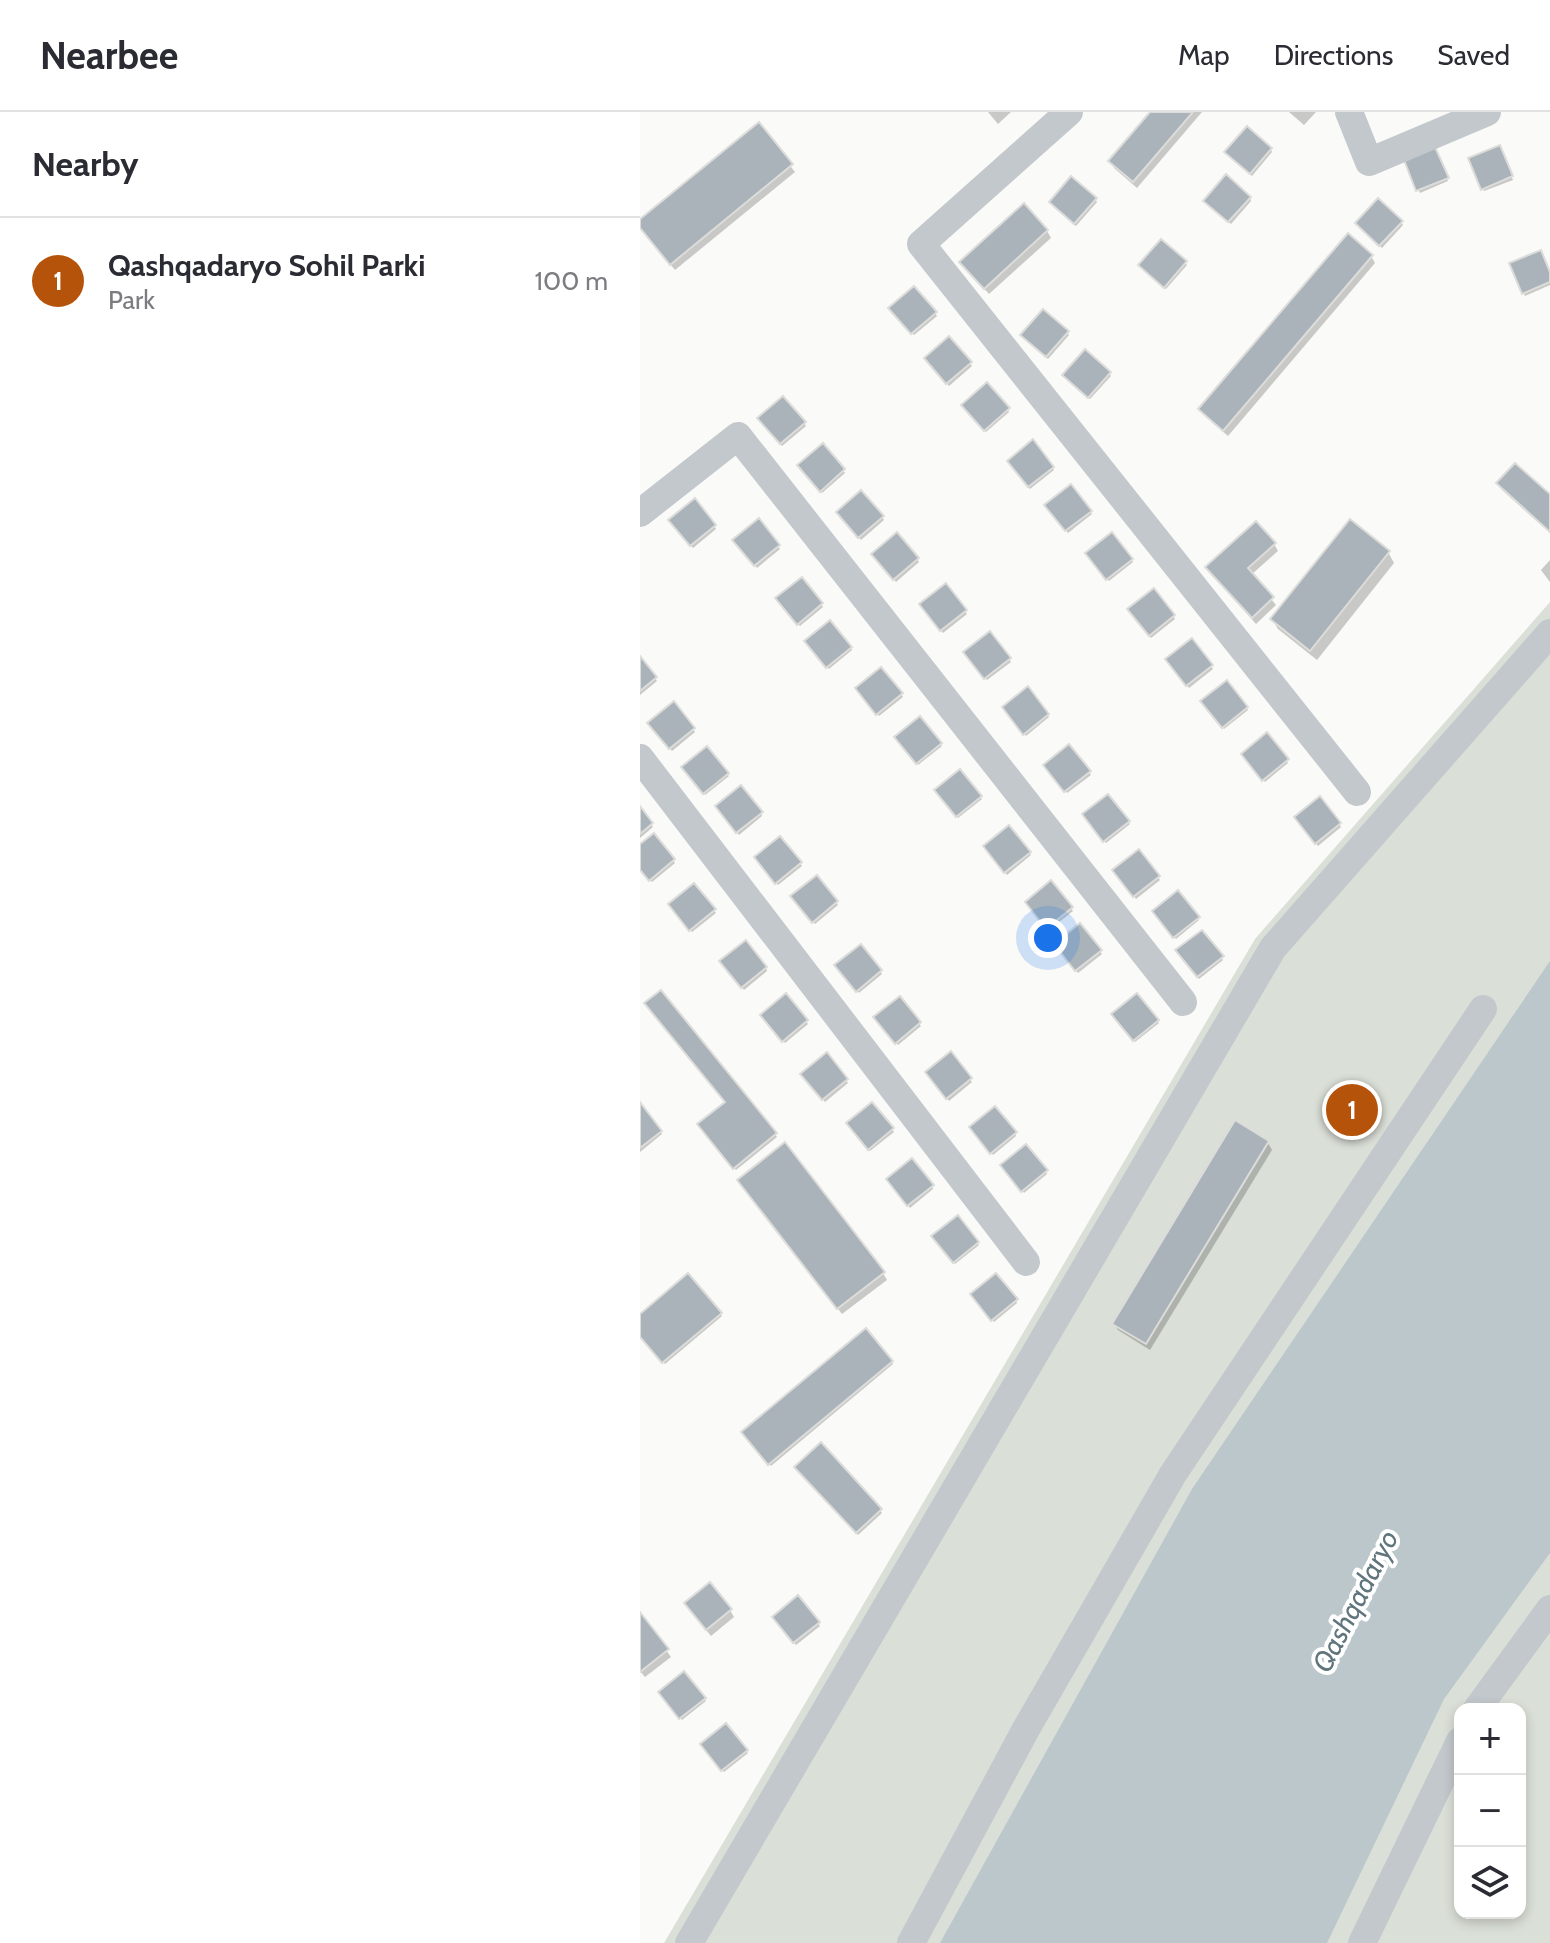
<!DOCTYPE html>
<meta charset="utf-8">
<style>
body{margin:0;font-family:Cabin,sans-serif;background:#f7f7f7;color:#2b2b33}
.controls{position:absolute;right:24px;bottom:24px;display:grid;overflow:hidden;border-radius:16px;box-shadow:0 4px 12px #0003}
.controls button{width:72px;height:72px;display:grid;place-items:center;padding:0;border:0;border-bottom:2px solid #e1e1e2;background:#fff;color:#2b2b33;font:40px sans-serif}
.you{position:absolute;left:408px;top:826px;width:28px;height:28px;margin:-20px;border:6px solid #fff;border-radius:50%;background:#1a73e8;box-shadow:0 0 0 12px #1a73e833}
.badge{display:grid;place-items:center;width:52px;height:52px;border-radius:50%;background:#b45309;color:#fff;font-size:26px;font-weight:700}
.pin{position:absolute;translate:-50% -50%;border:4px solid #fff;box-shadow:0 2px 8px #0006}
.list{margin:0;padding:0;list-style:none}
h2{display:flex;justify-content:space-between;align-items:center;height:104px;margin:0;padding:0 32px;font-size:34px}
h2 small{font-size:26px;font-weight:400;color:#7c7c81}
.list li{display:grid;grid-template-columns:52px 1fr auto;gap:24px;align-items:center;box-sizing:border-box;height:128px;padding:0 32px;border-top:2px solid #e1e1e2}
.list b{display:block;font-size:30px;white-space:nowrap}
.list p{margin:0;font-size:26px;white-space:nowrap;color:#7c7c81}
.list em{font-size:26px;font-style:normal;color:#7c7c81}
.icon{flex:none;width:44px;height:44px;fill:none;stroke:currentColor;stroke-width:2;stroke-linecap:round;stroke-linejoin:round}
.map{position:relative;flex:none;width:910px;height:1831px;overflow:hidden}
header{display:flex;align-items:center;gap:48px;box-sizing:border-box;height:112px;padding:0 40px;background:#fff;border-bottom:2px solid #e1e1e2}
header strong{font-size:38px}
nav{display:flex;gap:44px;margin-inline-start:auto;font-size:28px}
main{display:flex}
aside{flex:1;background:#fff}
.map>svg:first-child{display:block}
.green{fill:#dadfd7;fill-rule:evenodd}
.water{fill:#bbc7cb}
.shadow{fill:#0003}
.building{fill:#aab3b9;stroke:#dcdcda;stroke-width:2}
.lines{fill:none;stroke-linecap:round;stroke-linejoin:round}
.minor{stroke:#c3c8cc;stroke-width:28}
.labels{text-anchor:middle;stroke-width:8;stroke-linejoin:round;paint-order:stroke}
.water-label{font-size:28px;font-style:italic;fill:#60757c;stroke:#fff}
</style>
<header>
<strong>Nearbee</strong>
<nav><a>Map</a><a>Directions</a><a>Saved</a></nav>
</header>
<main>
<aside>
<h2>Nearby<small></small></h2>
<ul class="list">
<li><span class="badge">1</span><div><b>Qashqadaryo Sohil Parki</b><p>Park</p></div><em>100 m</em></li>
</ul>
</aside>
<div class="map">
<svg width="910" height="1831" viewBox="0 0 910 1831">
<rect width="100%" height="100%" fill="#fafaf8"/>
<path class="green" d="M 910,490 L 910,1831 L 24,1831 L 615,827 ZM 820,1597 L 880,1597 L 880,1801 L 820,1801 Z"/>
<polygon class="water" points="910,849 910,1441 804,1587 687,1831 300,1831 552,1377"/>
<g class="shadow">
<polygon points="348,0 371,0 358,12"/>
<polygon points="512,0 562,0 497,76 474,56 470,49"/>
<polygon points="649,0 676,0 664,13"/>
<polygon points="118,13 155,60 35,158 2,118 0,110"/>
<polygon points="859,36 873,68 844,79 831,47"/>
<polygon points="795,37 808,69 780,81 766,49"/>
<polygon points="631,38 632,40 612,64 588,43"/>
<polygon points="610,86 611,89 591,112 567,91"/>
<polygon points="455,87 457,90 436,114 413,93"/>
<polygon points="761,110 763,113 742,136 719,114"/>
<polygon points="407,119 411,126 349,182 326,157"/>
<polygon points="731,144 735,151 588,324 565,304 561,298"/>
<polygon points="545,151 547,153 526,177 502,156"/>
<polygon points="872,152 910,163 910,173 885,184"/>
<polygon points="252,199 295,201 297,204 274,223"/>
<polygon points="427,220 429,223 408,247 384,226"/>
<polygon points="309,227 332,254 309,274 288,249"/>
<polygon points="469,261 471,264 450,287 426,266"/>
<polygon points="325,296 368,298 369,300 346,320"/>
<polygon points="122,309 164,311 166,314 142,334"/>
<polygon points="393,330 414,358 390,377 369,349"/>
<polygon points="183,334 205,361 182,381 161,356"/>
<polygon points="859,371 910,385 910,421 862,378"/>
<polygon points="430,374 452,402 428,421 407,393"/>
<polygon points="55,389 76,417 53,436 32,411"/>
<polygon points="200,403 242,405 244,408 221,428"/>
<polygon points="118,409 140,437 117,456 96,431"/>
<polygon points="472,423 493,450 469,469 448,441"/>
<polygon points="634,432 638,439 611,463 636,493 616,512 572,462"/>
<polygon points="748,440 754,451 677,548 638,517 632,507"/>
<polygon points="235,445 277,447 279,450 256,470"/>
<polygon points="910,448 910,470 901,458"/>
<polygon points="161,468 183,495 160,514 139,489"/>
<polygon points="305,474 327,502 303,521 281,493"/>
<polygon points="514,479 535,507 511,526 490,498"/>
<polygon points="349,522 371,550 347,568 325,540"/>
<polygon points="552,529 573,557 549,576 528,547"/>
<polygon points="168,532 211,536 212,538 189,557"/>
<polygon points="0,547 17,569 0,583"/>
<polygon points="587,571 608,598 584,617 563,589"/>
<polygon points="388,577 409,605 386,624 364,596"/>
<polygon points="219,579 261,582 263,585 239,604"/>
<polygon points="34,592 55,620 32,639 12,614"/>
<polygon points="627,623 648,651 625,670 603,642"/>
<polygon points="258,628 300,632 302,634 278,653"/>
<polygon points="429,635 451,663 427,681 405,653"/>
<polygon points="45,658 87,662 89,664 65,683"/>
<polygon points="298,681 340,685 342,687 318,706"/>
<polygon points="468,684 490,712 466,731 444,703"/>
<polygon points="680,687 701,715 678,734 656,706"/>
<polygon points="0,698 13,715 0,726"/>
<polygon points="79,698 121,701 122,704 99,723"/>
<polygon points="13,723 35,751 12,770 0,756 0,734"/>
<polygon points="140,726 162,754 138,773 118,748"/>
<polygon points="347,737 389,741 391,743 367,763"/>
<polygon points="499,740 520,768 496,787 475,759"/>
<polygon points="176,766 198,793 175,812 154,787"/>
<polygon points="411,771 433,799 409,818 389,793"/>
<polygon points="54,773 76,801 52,820 32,795"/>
<polygon points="538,781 559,808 536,827 514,799"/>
<polygon points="562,820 583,848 559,867 538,839"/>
<polygon points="220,835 242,862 219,881 198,856"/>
<polygon points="418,836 460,839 462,842 438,861"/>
<polygon points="83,852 126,856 127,859 104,878"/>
<polygon points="20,881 137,1025 96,1058 61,1015 87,991"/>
<polygon points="146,884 168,912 145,931 124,906"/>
<polygon points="259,887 281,914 258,933 237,908"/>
<polygon points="475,905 517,909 519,911 495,930"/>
<polygon points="311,942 332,970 309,989 289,963"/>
<polygon points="187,943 208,971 185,990 164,965"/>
<polygon points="0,993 22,1022 0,1040"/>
<polygon points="232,993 254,1020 230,1039 210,1014"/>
<polygon points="333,1018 375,1021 376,1024 353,1043"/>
<polygon points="628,1031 632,1038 510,1238 478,1218 474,1212"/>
<polygon points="364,1056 406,1060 407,1062 384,1081"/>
<polygon points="250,1070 292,1074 293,1077 270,1096"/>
<polygon points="104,1075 243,1161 247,1168 202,1202"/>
<polygon points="295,1127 337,1131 339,1133 315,1152"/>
<polygon points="334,1185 376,1188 377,1191 354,1210"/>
<polygon points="80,1202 82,1204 25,1252 0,1223 0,1204"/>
<polygon points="252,1250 253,1252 131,1354 105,1323"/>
<polygon points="180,1333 242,1401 218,1423 159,1358"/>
<polygon points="50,1498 90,1498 94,1505 71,1524"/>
<polygon points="0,1503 31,1545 5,1565 0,1559"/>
<polygon points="136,1508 178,1511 180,1514 156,1533"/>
<polygon points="22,1583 64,1587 66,1589 42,1608"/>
<polygon points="64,1635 106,1639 108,1641 84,1660"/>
</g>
<g class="building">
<polygon points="510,0 553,0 493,70 468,49"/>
<polygon points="119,10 153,52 30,153 0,116 0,107"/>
<polygon points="607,14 632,36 610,62 584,40"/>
<polygon points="860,33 873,64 841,78 828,46"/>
<polygon points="795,35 809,66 776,79 764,48"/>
<polygon points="586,62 611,85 588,110 563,89"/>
<polygon points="431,64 457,86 434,112 409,90"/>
<polygon points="738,86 763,109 739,134 715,111"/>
<polygon points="384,91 408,118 344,177 319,150"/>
<polygon points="708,121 733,143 583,319 558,297"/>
<polygon points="521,127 547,149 524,176 498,153"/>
<polygon points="901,138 910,160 910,170 882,182 869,151"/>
<polygon points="274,174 297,200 271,222 248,196"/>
<polygon points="403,197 429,219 406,245 380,223"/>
<polygon points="309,224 332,250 306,272 284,246"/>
<polygon points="445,237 471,260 448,286 422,263"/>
<polygon points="347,270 370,296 344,319 321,293"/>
<polygon points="143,284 166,310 140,332 117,306"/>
<polygon points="393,327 414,355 388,375 367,349"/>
<polygon points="183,331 205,357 180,380 157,353"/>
<polygon points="875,351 910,382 910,420 856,371"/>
<polygon points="431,372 452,399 425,419 404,393"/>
<polygon points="221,378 244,404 218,426 196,400"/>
<polygon points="55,386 76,413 50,434 28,408"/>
<polygon points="119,406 140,433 114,454 92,428"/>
<polygon points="710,407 750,439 670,539 630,507"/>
<polygon points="616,409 636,431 608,456 634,485 612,506 565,455"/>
<polygon points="257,420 279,446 253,468 231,442"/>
<polygon points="472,420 493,447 466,468 445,441"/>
<polygon points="162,465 183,491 157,513 135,486"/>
<polygon points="306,471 327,498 300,519 279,492"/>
<polygon points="514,476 535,503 509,524 487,497"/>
<polygon points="190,508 212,535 186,556 164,529"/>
<polygon points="350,519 371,546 344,567 323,540"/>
<polygon points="552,526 573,553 546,574 525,547"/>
<polygon points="0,544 17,565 0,579"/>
<polygon points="241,555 263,581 236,603 215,576"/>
<polygon points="587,568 608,595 582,616 560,589"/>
<polygon points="388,574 409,602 383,623 362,595"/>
<polygon points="34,589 55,616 29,637 7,611"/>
<polygon points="280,604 302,631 276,652 254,625"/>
<polygon points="627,620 649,647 622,669 601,642"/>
<polygon points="429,632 451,659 424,680 403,653"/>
<polygon points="67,634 89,661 63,682 41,655"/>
<polygon points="320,657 342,684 316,705 294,678"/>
<polygon points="101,673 123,700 96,721 75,694"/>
<polygon points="468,682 490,709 463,730 442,702"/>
<polygon points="680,684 701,711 675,732 654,705"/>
<polygon points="0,694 13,711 0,722"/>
<polygon points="369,713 391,740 364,761 343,734"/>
<polygon points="14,721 35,747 9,769 0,758 0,732"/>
<polygon points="140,724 162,750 135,772 114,745"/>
<polygon points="499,737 520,764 493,785 472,758"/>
<polygon points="177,763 198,789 172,811 150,784"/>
<polygon points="411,768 433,795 406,817 385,790"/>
<polygon points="54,771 76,797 49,819 28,792"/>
<polygon points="538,778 560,805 533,826 512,799"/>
<polygon points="440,811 462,838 435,859 414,832"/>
<polygon points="562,818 584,844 557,865 535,838"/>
<polygon points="106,828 127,855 101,876 79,849"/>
<polygon points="221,832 242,858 216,880 194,853"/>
<polygon points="21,878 137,1021 93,1057 57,1012 85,990 4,891"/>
<polygon points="146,881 168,908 142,930 120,903"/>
<polygon points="497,881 519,908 493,929 471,902"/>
<polygon points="260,884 281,910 255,932 233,905"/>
<polygon points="311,939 332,966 306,987 285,960"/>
<polygon points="187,940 208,967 182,988 160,962"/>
<polygon points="0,990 22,1019 0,1036"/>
<polygon points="232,990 254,1016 228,1038 206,1011"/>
<polygon points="355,994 377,1020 350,1042 329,1015"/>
<polygon points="595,1008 629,1029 506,1232 472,1212"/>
<polygon points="145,1030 245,1160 197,1197 97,1068"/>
<polygon points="386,1032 408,1058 381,1080 360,1053"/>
<polygon points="272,1046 294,1073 267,1094 246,1067"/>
<polygon points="318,1103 339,1130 313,1151 291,1124"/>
<polygon points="48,1161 82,1201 22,1251 0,1225 0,1202"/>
<polygon points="356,1161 378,1187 351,1209 330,1182"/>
<polygon points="226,1216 253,1249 128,1353 101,1320"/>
<polygon points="181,1330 242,1397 216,1421 154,1355"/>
<polygon points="70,1470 92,1497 66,1518 44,1491"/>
<polygon points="158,1483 180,1510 153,1531 132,1505"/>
<polygon points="0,1500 29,1537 0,1560"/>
<polygon points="44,1559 66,1586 39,1607 18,1580"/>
<polygon points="86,1611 108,1638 81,1659 60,1632"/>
</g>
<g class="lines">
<g class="minor">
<polyline points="429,0 281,132 717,680"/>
<polyline points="709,0 729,50 847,0"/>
<polyline points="0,401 98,324 543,890"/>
<polyline points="0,646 386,1150"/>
<polyline points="837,1597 910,1497"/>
<polyline points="49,1831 633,836 910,521"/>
<polyline points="271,1831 386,1617 533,1362 843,897"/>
<polyline points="722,1831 820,1629"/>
</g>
</g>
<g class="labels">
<g class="water-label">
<text transform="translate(715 1489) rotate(-63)" y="10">Qashqadaryo</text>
</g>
</g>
</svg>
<div class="controls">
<button>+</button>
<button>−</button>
<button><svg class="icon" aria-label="layers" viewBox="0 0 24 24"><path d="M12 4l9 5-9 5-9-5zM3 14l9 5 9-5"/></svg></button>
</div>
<div class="you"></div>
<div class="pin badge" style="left:712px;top:998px">1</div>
</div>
</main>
